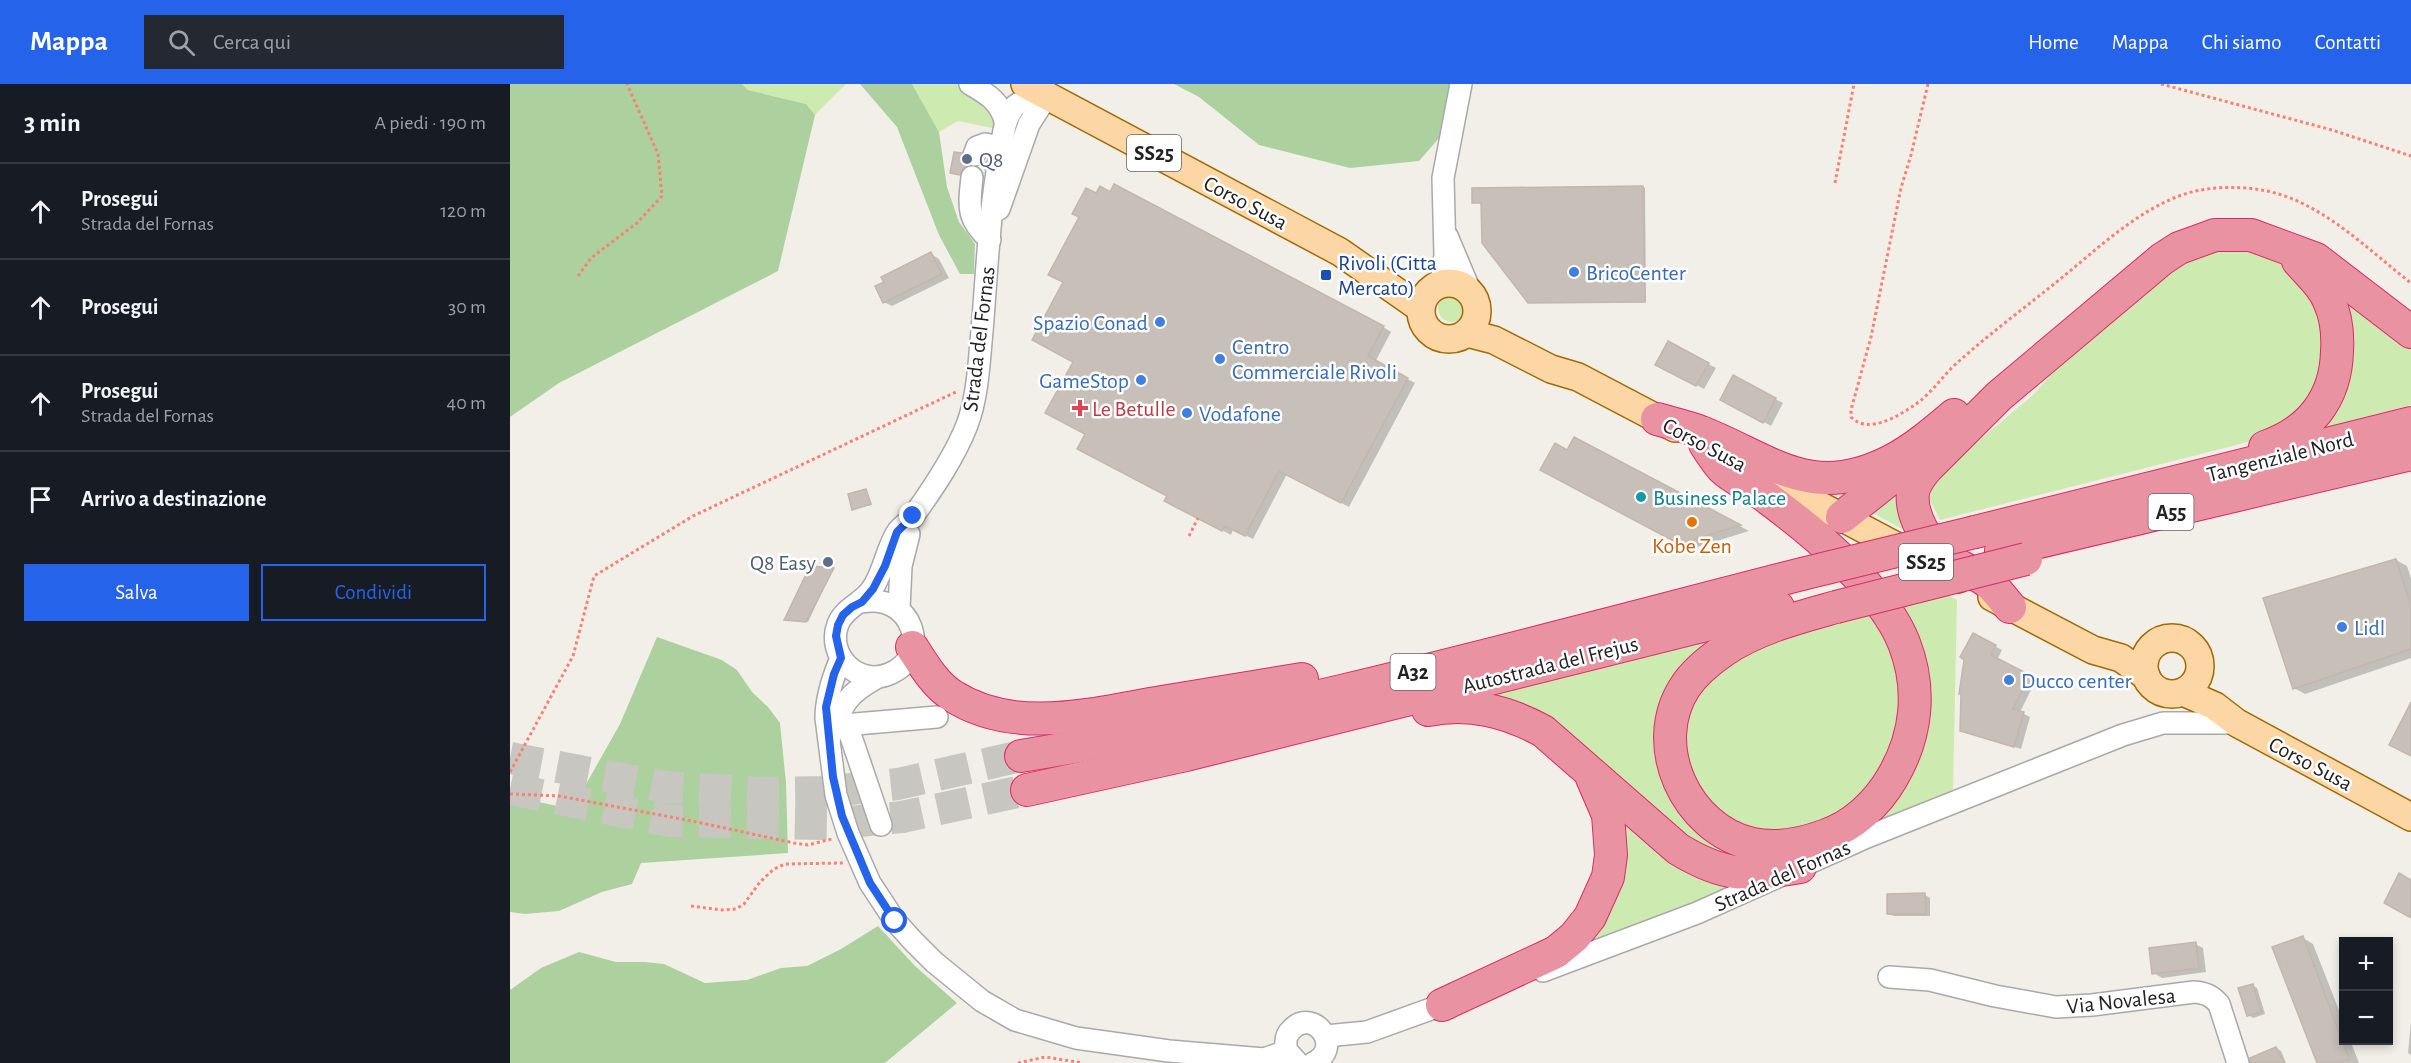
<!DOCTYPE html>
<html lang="it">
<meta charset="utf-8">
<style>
body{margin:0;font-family:"Alegreya Sans",sans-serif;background:#242831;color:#f1f3f6}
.controls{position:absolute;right:18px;bottom:18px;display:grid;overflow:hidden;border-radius:0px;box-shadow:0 3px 9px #0003}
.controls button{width:54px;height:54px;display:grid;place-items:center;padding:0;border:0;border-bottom:2px solid #363941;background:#171b24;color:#f1f3f6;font:30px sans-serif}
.stop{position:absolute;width:18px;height:18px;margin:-14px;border:4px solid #2563eb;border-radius:50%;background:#fff}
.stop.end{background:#2563eb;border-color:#fff;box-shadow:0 2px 6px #0008}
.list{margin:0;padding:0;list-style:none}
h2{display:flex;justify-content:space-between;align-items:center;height:78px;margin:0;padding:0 24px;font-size:26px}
h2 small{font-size:20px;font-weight:400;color:#9ea1a6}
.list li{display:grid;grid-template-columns:39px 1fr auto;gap:18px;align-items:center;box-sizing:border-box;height:96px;padding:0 24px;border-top:2px solid #363941}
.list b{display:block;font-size:22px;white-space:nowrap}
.list p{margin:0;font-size:20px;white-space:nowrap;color:#9ea1a6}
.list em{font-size:20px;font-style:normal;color:#9ea1a6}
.actions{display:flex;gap:12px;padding:18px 24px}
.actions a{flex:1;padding:14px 0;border:2px solid #2563eb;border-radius:0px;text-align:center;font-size:21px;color:#2563eb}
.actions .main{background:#2563eb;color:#fff}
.icon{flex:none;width:33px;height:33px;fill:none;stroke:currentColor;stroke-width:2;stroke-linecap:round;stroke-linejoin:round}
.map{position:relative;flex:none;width:1901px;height:979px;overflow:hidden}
header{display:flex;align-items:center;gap:36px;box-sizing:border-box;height:84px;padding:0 30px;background:#2563eb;color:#fff}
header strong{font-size:28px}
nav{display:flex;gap:33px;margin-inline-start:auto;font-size:21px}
.search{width:420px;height:54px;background:#242831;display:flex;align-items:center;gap:15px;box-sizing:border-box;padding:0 21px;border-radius:0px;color:#9ea1a6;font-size:22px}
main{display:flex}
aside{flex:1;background:#171b24}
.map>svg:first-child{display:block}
.grass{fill:#cdebb0}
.forest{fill:#add19e}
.shadow{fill:#0003}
.building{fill:#c7bfb8;stroke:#c4b6ab;stroke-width:1.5}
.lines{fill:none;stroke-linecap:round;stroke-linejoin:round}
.highway-tunnel{stroke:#c8c6c1;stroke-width:32;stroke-dasharray:32 16;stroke-linecap:butt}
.minor-casing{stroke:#a9a9a9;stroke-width:24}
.major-casing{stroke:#a06b00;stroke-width:30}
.highway-casing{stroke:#dc2a67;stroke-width:34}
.path{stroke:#fa8072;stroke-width:3;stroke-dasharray:3 3;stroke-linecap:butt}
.minor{stroke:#fff;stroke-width:21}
.major{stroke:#fcd6a4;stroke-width:27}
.highway{stroke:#e892a2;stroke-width:32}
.highway-bridge-casing{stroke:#dc2a67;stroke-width:34;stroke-linecap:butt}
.highway-bridge{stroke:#e892a2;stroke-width:32}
.route{stroke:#2563eb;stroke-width:8}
.service-dot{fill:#5c6f8a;stroke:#fff;stroke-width:2}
.shop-dot{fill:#3f7fe0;stroke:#fff;stroke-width:2}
.transit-dot{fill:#1a4fb4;stroke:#fff;stroke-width:2}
.health-dot{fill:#e0444e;stroke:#fff;stroke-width:2}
.culture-dot{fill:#0f9aa8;stroke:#fff;stroke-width:2}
.food-dot{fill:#e8710a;stroke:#fff;stroke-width:2}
.labels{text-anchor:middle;stroke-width:5;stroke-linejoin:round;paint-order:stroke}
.shield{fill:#fff;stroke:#646464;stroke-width:1.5}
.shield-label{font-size:21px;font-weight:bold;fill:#222}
.service-label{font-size:22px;fill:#4e5e75;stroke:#fff;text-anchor:start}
.street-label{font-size:22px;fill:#222;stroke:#fff}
.transit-label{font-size:22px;fill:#164399;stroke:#fff;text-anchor:start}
.shop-label{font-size:22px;fill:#366cbe;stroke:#fff;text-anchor:start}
.health-label{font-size:22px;fill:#be3a42;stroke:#fff;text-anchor:start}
.culture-label{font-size:22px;fill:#0d838f;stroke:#fff;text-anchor:start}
.food-label{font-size:22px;fill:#c56008;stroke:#fff}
</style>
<header>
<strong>Mappa</strong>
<div class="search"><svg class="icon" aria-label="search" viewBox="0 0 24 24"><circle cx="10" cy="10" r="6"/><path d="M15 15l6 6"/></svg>Cerca qui</div>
<nav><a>Home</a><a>Mappa</a><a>Chi siamo</a><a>Contatti</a></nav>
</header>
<main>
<aside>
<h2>3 min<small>A piedi · 190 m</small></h2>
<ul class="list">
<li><svg class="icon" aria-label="ahead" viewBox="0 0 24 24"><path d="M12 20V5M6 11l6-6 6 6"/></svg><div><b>Prosegui</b><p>Strada del Fornas</p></div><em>120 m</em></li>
<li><svg class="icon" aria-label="ahead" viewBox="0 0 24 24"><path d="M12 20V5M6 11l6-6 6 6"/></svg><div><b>Prosegui</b></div><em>30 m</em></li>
<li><svg class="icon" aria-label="ahead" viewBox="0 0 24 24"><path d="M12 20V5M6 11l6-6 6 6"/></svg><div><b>Prosegui</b><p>Strada del Fornas</p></div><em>40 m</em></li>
<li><svg class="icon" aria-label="arrive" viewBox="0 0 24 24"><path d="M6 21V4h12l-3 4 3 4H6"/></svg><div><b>Arrivo a destinazione</b></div></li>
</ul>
<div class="actions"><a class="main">Salva</a><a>Condividi</a></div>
</aside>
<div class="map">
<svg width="1901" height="979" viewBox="0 0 1901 979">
<rect width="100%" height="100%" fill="#f2efe9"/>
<g class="grass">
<polygon points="232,0 336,0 305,31 296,20 238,6"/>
<polygon points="402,0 449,0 479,18 487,45 448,37 429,48"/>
<path d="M 1722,163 C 1731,165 1741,165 1750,168 C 1798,186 1819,236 1810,284 C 1807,302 1799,321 1786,333 C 1775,343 1758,349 1746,356 L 1430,436 L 1417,410 L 1418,399 L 1523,311 L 1551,279 L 1672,177 L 1696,166 Z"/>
<circle cx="942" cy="224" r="14"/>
<polygon points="1830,210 1901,264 1901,321 1807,346"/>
<polygon points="1386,403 1403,451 1361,428"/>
<polygon points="1435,509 1447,516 1443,710 1350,748 1397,693 1387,521"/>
<polygon points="1362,527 1379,550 1394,616 1374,685 1326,736 1256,751 1204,729 1173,677 1176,622 1188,601 1237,563"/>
<polygon points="1205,554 1148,630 1145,663 1152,692 1247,781 1186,765 971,613"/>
<polygon points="1103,721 1236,800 1066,862"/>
</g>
<g class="forest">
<polygon points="0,0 232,0 238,6 296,20 305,31 268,187 49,299 0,333"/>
<polygon points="350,0 402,0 429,48 437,103 449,138 465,160 464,190 450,190 429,151 387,43"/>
<polygon points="664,0 941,0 930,53 909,77 840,84 749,61 689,13"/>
<polygon points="147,553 212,576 227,586 242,608 258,623 270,639 276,699 278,769 131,779 122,800 92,808 49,827 15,830 0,828 0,712 62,725 110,640"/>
<polygon points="368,842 405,882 447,919 375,979 0,979 0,906 31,884 69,868 106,878 135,878 154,880 195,899 237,896 271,884 297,882 331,865"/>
</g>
<g class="shadow">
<polygon points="451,70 458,83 452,91 443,90 441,89"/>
<polygon points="477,76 478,76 476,88 471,82"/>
<polygon points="1133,103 1135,104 1136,218 1021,219 973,119 963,118"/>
<polygon points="421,170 429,175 439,194 382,222 374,218"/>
<polygon points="873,243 881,248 865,278 905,299 839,423 777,390 743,455 723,445 721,451 656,416 659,412"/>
<polygon points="1158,259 1206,284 1194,305 1147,280"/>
<polygon points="1224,293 1273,319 1261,342 1212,315"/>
<polygon points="1065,355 1230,442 1239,447 1181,465 1043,392"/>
<polygon points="356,406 362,421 344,425"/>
<polygon points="1886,476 1897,482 1901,495 1901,574 1795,610 1784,604"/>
<polygon points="323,485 298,538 278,536"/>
<polygon points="1464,551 1492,566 1487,576 1526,596 1510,628 1520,633 1511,665 1452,647"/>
<polygon points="1415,811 1420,814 1420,832 1384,832 1379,830"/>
<polygon points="1793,854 1803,860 1834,939 1834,956 1840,956 1849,979 1808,979"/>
<polygon points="1685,860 1693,864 1696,888 1652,894 1644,889"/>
<polygon points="1742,901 1747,904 1755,930 1743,934 1738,931"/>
<polygon points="1901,938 1901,971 1898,969"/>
<polygon points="1766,964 1771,967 1776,979 1750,979"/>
</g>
<g class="building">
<polygon points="444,68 452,69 452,74 457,81 449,91 440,89"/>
<polygon points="604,100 874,242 858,272 898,294 831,419 769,387 735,452 715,442 712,447 654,417 657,412 567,365 575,350 535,329 563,278 522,256 553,198 538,191 569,133 562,130 576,104 586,109 590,102 600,108"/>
<polygon points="1133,102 1135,218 1018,219 972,159 971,119 962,119 962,104"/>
<polygon points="421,168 432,190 373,219 365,202 374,198 371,193"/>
<polygon points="1158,257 1199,279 1186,302 1145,281"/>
<polygon points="1223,291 1266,314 1253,339 1210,316"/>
<polygon points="1064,353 1231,441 1169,460 1030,386 1045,359 1057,366"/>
<polygon points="356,405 361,420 342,426 338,410"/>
<polygon points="1886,475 1901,521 1901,565 1783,605 1753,514"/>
<polygon points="300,482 324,484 296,538 274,536"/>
<polygon points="1463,549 1486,561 1481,571 1520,591 1503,625 1514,628 1504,663 1450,647 1451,610 1449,610 1454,576 1450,573"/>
<polygon points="1901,618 1901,672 1879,661"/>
<polygon points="1889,789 1901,796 1901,834 1874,819"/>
<polygon points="1415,809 1416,830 1377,830 1377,810"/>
<polygon points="1793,852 1839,975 1828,979 1807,979 1762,863"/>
<polygon points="1686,858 1689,884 1642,890 1639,864"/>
<polygon points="1743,900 1751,928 1737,932 1728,904"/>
<polygon points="1766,963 1774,979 1740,979 1740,974"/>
</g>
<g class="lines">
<g class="highway-tunnel">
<polyline points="0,674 155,703 254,709 313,708 388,700 511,672"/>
<polyline points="0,705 160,737 317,740 392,733 517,706"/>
</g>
<g class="minor-casing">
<g id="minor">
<path d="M 460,0 C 477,10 490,17 495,37"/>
<polyline points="464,71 467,63 475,60 491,64 497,73"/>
<path d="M 462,93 C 459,122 456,135 480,156"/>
<polyline points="489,125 519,40 537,12"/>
<polyline points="937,152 961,209"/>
<polyline points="931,200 935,171 933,94 951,0"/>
<path d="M 352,518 C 402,508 424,572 379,590 C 348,603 316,571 328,540 C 335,523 353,519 362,505 C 374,488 377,462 388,447 C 393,441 400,437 404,431 C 424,403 445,372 457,341 C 468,312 469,278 472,247 C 477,188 479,128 490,71 C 493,55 493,37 504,23 C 511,15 527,14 537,12"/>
<polyline points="389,525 391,482 399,450"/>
<path d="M 331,574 C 323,593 316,614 316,634 L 326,711 L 338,749 L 360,799 L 385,837 L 403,857 L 424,878 L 472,917 L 505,936 L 566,954 L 659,967 L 754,975 L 777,967"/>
<polyline points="325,640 334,641 427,633"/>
<polyline points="337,641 371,741"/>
<path d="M 320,653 C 333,620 335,611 368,593"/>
<polyline points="1033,887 1187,829 1357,753 1613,651 1653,639 1727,639"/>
<path d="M 1379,893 L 1420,896 L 1485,912 L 1546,923 L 1582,921 L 1684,908 C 1695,909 1701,911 1709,920 L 1728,979"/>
<polyline points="816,952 857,948 943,917"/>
<path d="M 788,979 L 777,967 C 775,959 775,951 782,945 C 804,923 835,964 803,979"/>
</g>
</g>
<g class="major-casing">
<g id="major">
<polyline points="515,0 830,168 910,224"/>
<circle cx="939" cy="227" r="28"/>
<polyline points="957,249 984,256 1041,285 1068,293 1165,344"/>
<polyline points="1241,385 1448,495"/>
<polyline points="1482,513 1583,566 1611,574 1636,592"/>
<circle cx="1662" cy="582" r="28"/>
<polyline points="1673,608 1705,622 1727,639 1901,733"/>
</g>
</g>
<g class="highway-casing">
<g id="highway">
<path d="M 1147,335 C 1162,339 1177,343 1191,348 C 1262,376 1301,418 1381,377 C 1404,365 1424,348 1444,331"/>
<path d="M 1195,360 C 1200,368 1206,377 1212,384 C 1225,397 1246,404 1260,416 C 1306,450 1373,506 1394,559 C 1412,605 1407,652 1382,694 C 1367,720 1343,742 1314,752 C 1292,760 1266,765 1242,760 C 1176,745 1137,661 1175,603 C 1184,589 1200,576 1213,567 C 1247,544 1287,534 1326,523"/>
<path d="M 1755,363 C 1799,348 1826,315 1827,267 C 1828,251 1826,232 1819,217 C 1813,201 1799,190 1788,177"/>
<polyline points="1332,433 1395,383"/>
<polyline points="1465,448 1901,339"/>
<polyline points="1491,467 1901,370"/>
<path d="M 1500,523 C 1492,514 1484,502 1475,496 C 1462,487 1447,482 1434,473 C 1417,460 1400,430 1403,408 C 1405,398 1411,391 1417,384 L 1489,312 L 1652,175 L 1669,164 L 1705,151 L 1741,151 L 1806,175 L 1901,248"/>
<path d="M 402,563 C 413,580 425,601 443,612 C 506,652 585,629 652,618 C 699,610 746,603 792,595"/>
<path d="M 918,626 C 960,618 996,627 1033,647 L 1168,765 C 1216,794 1237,792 1290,783"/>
<path d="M 511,672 C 775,629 1033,556 1292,490"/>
<polyline points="517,706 676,671 1268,523"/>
<polyline points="932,921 1046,868 1064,853 1080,833 1098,793 1101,771 1098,731 1082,694"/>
</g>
</g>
<g class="path">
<path d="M 1418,0 L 1401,71 L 1391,104 L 1361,253 L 1341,326 L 1341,333 C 1358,351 1389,332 1406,320 C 1422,309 1433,291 1447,279 C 1480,249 1516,223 1549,196 C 1585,167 1621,132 1664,114 C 1692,102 1727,101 1757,107 C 1813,119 1857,165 1901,199"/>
<polyline points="1651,0 1822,46 1901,72"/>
<polyline points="1325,99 1344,0"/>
<polyline points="68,192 81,174 127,139 152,112 148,70 117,0"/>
<polyline points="679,452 688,434"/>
<polyline points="0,688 63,572 84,492 183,432 448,307"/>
<polyline points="0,710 49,712 187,738 284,759 298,761 322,755"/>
<polyline points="181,822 212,826 226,825 234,820 250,798 264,785 275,780 333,779"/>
<polyline points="508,979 535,973 573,979"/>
</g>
<use href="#minor" class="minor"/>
<use href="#major" class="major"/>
<use href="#highway" class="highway"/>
<g class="highway-bridge-casing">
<g id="highway-bridge">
<polyline points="1292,490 1465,448"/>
<polyline points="1326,523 1516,475"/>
</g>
</g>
<use href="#highway-bridge" class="highway-bridge"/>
</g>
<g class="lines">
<polyline class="route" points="385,837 360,799 332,732 323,693 316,623 324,590 331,574 326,552 328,541 333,531 342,523 352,518 363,505 375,482 387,448 403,432"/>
</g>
<g class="service-dot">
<circle cx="457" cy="75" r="6"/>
<circle cx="318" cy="478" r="6"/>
</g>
<g class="shop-dot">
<circle cx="1064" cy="188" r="6"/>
<circle cx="650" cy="238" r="6"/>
<circle cx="710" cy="275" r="6"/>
<circle cx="631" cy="296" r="6"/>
<circle cx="677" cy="329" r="6"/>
<circle cx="1832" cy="543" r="6"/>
<circle cx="1499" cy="596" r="6"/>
</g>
<rect class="transit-dot" x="810" y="185" width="12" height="12" rx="3"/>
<path class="health-dot" d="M567 315h6v6h6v6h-6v6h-6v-6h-6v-6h6z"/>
<circle class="culture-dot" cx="1131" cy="413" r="6"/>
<circle class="food-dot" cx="1182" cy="438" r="6"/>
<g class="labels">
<g class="shield">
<rect x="617" y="51" width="54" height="36" rx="4.5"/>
<rect x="1638.5" y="410" width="45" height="36" rx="4.5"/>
<rect x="1389" y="460" width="54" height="36" rx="4.5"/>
<rect x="880.5" y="570" width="45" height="36" rx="4.5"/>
</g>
<g class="shield-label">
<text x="644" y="76">SS25</text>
<text x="1661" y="435">A55</text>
<text x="1416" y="485">SS25</text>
<text x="903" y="595">A32</text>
</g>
<g class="service-label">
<text x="469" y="83">Q8</text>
<text x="306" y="486" text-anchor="end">Q8 Easy</text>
</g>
<g class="street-label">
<text transform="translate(736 118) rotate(28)" y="8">Corso Susa</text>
<text transform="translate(468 255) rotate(-83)" y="8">Strada del Fornas</text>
<text transform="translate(1195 360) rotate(28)" y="8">Corso Susa</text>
<text transform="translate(1770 372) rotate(-14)" y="8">Tangenziale Nord</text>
<text transform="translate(1040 580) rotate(-14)" y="8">Autostrada del Frejus</text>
<text transform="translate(1801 679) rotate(28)" y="8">Corso Susa</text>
<text transform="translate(1272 791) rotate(-24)" y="8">Strada del Fornas</text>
<text transform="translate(1611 916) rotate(-6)" y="8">Via Novalesa</text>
</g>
<g class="transit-label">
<text x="828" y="186">Rivoli (Citta<tspan x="828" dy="25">Mercato)</tspan></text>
</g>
<g class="shop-label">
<text x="1076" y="196">BricoCenter</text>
<text x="638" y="246" text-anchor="end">Spazio Conad</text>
<text x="722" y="270">Centro<tspan x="722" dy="25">Commerciale Rivoli</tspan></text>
<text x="619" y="304" text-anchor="end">GameStop</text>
<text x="689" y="337">Vodafone</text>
<text x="1844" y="551">Lidl</text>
<text x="1511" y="604">Ducco center</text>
</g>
<g class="health-label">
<text x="582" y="332">Le Betulle</text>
</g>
<g class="culture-label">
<text x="1143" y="421">Business Palace</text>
</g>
<g class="food-label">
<text x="1182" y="469">Kobe Zen</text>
</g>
</g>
</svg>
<div class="controls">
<button>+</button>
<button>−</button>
</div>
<div class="stop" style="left:385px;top:837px"></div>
<div class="stop end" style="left:403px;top:432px"></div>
</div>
</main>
